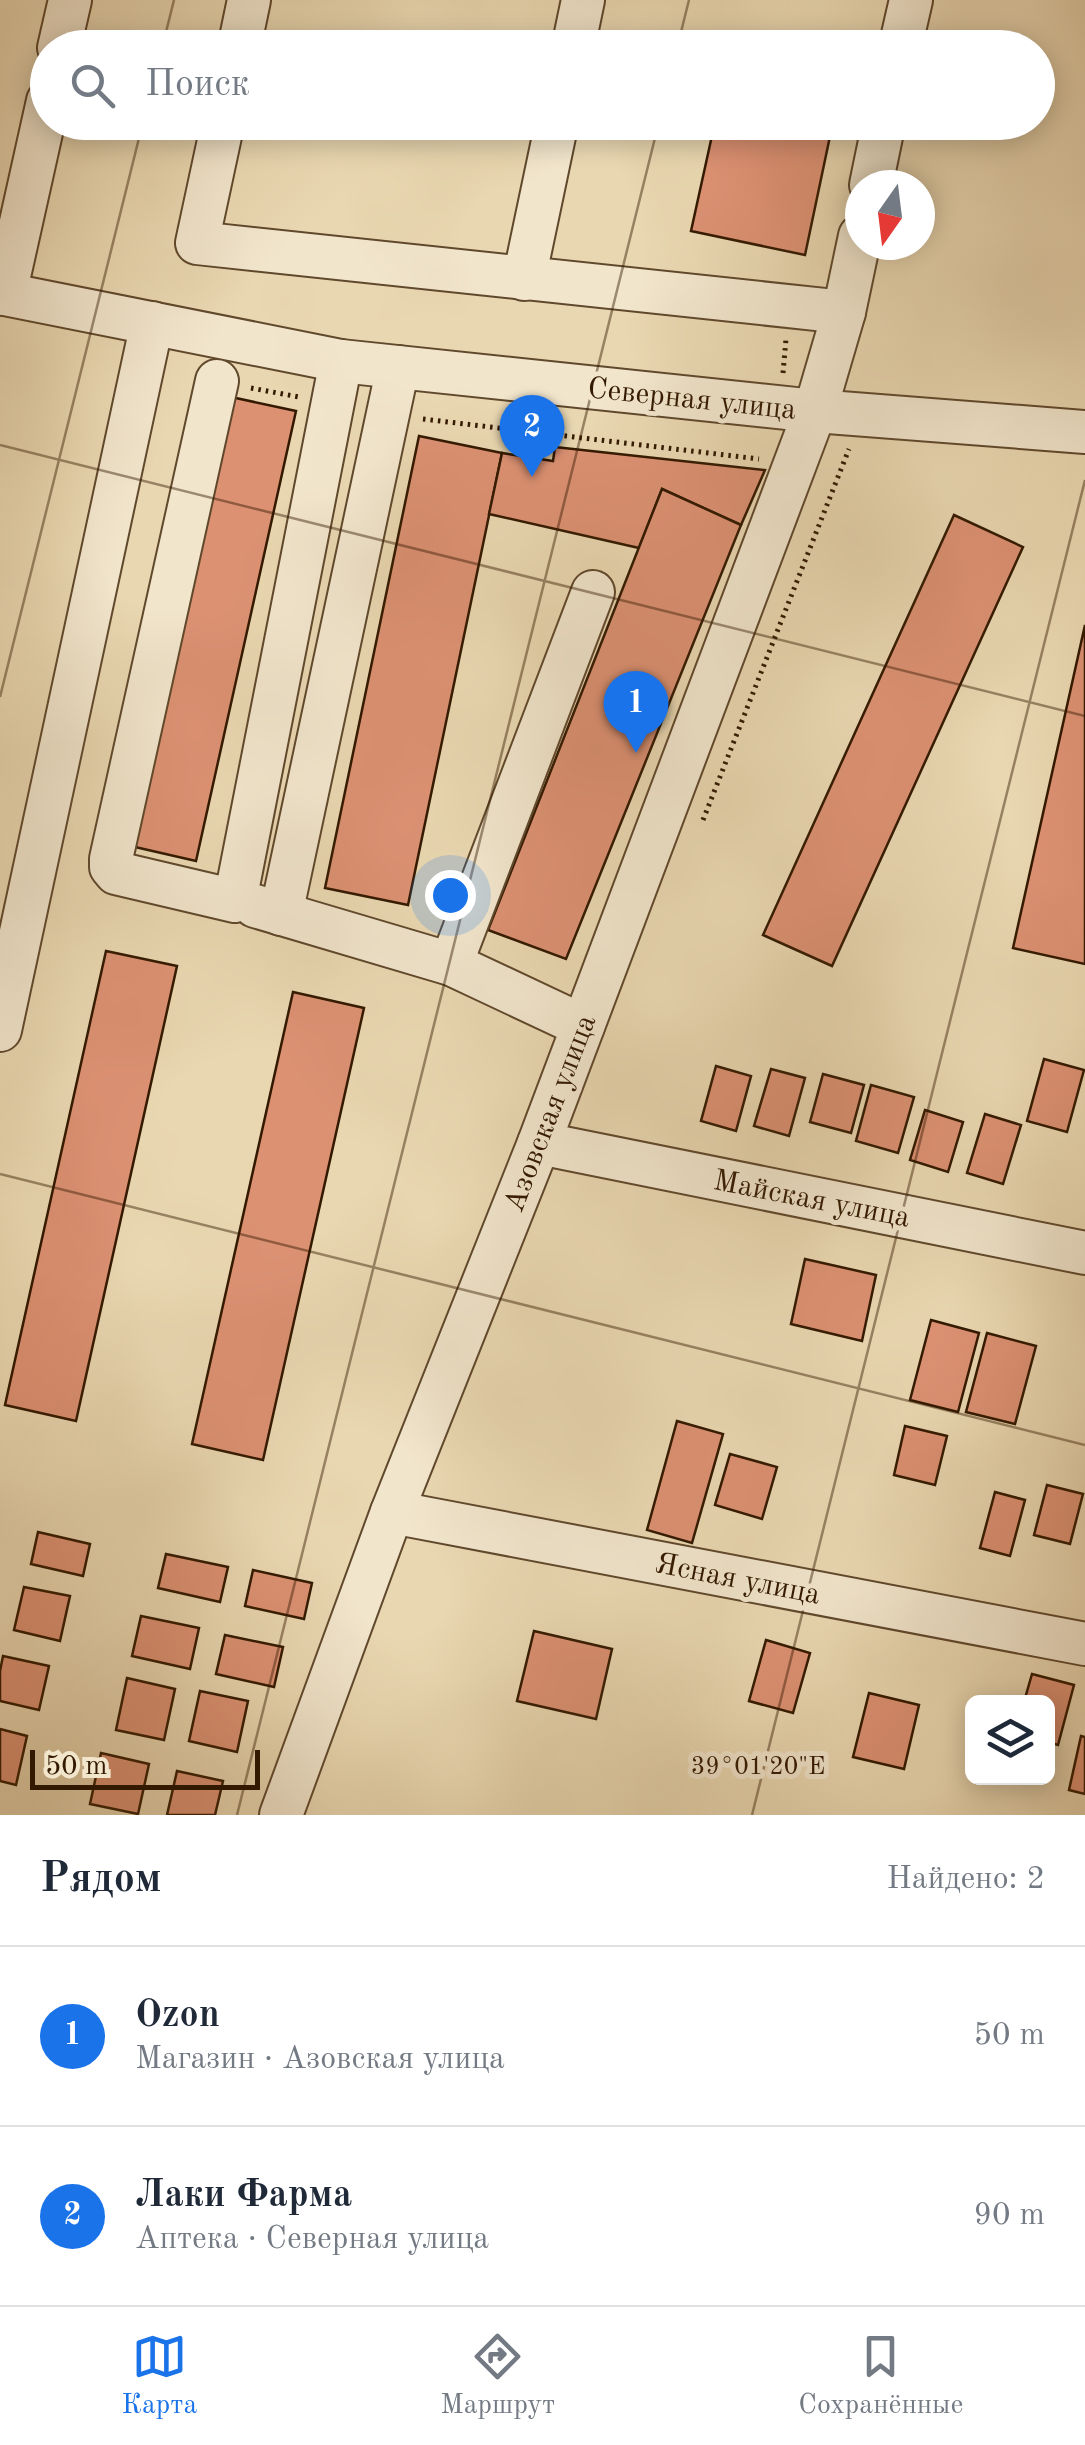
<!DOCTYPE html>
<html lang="ru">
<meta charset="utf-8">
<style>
body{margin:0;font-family:"Old Standard TT",serif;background:#f2f2f3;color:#1f2937}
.controls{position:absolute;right:30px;bottom:30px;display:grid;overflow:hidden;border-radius:15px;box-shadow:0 5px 25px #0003}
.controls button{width:90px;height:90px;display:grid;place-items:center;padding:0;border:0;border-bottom:2px solid #e0e1e3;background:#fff;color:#1f2937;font:50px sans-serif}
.compass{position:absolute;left:845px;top:170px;width:90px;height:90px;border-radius:50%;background:#fff;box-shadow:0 5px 25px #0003;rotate:194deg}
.scale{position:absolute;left:30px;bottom:25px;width:230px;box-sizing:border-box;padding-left:10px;border:5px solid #331900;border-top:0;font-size:28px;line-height:35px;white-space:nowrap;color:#331900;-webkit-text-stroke:8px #f1e5cc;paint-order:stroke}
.you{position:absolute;left:450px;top:895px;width:35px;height:35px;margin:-25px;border:8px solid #fff;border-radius:50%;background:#1a73e8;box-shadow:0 0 0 15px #1a73e833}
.badge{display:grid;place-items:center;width:65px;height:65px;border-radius:50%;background:#1a73e8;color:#fff;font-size:32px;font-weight:700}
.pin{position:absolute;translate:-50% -82px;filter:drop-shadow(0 2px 5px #0008)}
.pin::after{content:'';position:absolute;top:52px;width:35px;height:30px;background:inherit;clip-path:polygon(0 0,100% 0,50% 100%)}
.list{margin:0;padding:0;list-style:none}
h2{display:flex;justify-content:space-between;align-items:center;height:130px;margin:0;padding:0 40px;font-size:42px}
h2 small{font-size:32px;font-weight:400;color:#747a83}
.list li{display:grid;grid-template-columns:65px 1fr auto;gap:30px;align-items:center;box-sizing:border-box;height:180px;padding:0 40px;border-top:2px solid #e0e1e3}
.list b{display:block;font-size:38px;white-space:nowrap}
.list p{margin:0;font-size:32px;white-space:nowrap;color:#747a83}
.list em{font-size:32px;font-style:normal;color:#747a83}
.icon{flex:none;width:55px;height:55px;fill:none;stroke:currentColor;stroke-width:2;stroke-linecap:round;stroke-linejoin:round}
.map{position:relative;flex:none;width:1085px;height:1815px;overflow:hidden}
.search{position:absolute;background:#fff;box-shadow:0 5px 25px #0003;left:30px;right:30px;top:30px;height:110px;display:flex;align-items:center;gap:25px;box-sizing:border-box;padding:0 35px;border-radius:55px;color:#747a83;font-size:38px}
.sheet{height:490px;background:#fff}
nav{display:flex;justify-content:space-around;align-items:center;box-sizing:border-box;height:140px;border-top:2px solid #e0e1e3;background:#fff;font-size:28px;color:#747a83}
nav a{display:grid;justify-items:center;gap:5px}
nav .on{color:#1a73e8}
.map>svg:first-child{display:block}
.building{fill:#dc9173;stroke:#331900;stroke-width:2.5}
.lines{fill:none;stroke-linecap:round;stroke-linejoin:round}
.minor-casing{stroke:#60482c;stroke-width:46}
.path{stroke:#331900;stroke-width:5;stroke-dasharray:2.5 5;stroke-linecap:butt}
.minor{stroke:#f1e5cc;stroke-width:42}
.ticks{fill:none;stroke:#331900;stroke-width:2.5;stroke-opacity:0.45}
.labels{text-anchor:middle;stroke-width:10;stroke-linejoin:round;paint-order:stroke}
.street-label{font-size:30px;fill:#331900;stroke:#f1e5cc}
.ticks-label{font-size:25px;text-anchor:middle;fill:#331900;stroke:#f1e5cc;stroke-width:10;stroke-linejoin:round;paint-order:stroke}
</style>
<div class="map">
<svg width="1085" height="1815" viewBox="0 0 1085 1815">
<rect width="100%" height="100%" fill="#e9d7b1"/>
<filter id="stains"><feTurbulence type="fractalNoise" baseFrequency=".002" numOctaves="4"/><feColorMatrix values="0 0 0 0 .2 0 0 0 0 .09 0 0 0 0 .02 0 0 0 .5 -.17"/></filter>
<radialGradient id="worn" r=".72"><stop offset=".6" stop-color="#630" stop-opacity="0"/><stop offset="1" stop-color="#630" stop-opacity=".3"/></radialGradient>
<g class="building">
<polygon points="715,122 833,122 805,255 691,231"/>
<polygon points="222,395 296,411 196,861 122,844"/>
<polygon points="419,436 502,453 408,905 325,888"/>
<polygon points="555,447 765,470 741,525 662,489 639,548 489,514 502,453 553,461"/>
<polygon points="662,489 741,525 566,959 488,930"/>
<polygon points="954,515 1023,547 832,966 763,935"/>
<polygon points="1085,625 1085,964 1013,948"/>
<polygon points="106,951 177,966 76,1421 5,1405"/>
<polygon points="293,992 364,1008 263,1460 192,1444"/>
<polygon points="1044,1059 1084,1070 1067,1132 1027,1121"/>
<polygon points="716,1066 751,1076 736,1131 701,1121"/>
<polygon points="771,1069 805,1078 789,1136 754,1126"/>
<polygon points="823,1074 864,1085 851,1133 810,1122"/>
<polygon points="871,1085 914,1097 898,1153 856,1141"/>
<polygon points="925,1110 963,1122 948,1172 910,1160"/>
<polygon points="985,1114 1021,1125 1003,1184 967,1173"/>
<polygon points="805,1259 876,1275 862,1341 791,1324"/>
<polygon points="931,1320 979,1333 958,1412 910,1400"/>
<polygon points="987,1333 1036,1346 1015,1424 966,1412"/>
<polygon points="677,1421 723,1434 692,1543 647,1530"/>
<polygon points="905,1426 947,1436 935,1485 894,1475"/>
<polygon points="730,1454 777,1467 762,1519 715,1505"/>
<polygon points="1047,1485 1083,1494 1070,1544 1034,1535"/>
<polygon points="995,1492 1025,1500 1010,1556 980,1548"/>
<polygon points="38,1532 90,1544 83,1576 31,1564"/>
<polygon points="166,1554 228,1567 220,1602 158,1588"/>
<polygon points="253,1570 312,1583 304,1619 245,1606"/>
<polygon points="24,1587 70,1596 60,1641 14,1630"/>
<polygon points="141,1616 199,1628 190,1669 132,1656"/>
<polygon points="534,1631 612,1649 596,1719 517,1701"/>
<polygon points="225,1635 283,1647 274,1687 216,1674"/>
<polygon points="766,1640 810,1653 793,1713 749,1701"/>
<polygon points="3,1656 49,1666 39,1710 0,1701 0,1671"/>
<polygon points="1032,1674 1074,1685 1058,1745 1048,1742 1048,1702 1024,1702"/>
<polygon points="127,1678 175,1689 164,1740 116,1730"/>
<polygon points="200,1691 248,1701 237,1752 189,1741"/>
<polygon points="869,1693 919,1705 904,1769 853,1757"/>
<polygon points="0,1729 27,1736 16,1785 0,1781"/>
<polygon points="1081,1736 1085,1737 1085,1794 1069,1790"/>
<polygon points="101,1753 149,1764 138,1814 90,1804"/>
<polygon points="177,1771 223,1781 215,1815 167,1815"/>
</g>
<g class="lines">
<g class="minor-casing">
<g id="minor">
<polyline points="59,48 70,0"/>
<polyline points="239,48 249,0"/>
<polyline points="573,48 583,0"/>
<polyline points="900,48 911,0"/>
<polyline points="223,122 197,243 844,312"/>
<polyline points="871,185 884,122"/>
<polyline points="524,279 557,122"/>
<polyline points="0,293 341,361 815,411 1085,432"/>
<polyline points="5,294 48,101"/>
<polyline points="217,381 111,859 111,867 116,873 235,901 341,361"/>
<polyline points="255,906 451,964 583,1026"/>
<polyline points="281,914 398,367"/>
<polyline points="451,964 593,592"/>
<polyline points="0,1030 152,323"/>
<polyline points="539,1143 1085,1253"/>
<polyline points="392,1512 1085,1644"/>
<polyline points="281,1815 392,1512 539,1143 815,411 844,312 860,236"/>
</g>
</g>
<g class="path">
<polyline points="783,373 786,339"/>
<polyline points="251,388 299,397"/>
<polyline points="423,419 759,459"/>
<polyline points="703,820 849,449"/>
</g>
<use href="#minor" class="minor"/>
</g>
<path class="ticks" d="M 162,48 L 174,0M 677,48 L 689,0M 0,445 L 1085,716M 0,697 L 143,122M 0,1174 L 1085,1445M 237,1815 L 659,122M 752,1815 L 1085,480"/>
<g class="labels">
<g class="street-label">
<text transform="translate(692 398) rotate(6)" y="10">Северная улица</text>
<text transform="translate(549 1113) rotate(-69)" y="10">Азовская улица</text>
<text transform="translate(812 1198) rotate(11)" y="10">Майская улица</text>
<text transform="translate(738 1578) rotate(11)" y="10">Ясная улица</text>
</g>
</g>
<g class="ticks-label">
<text x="758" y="1774">39°01'20"E</text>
</g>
<rect width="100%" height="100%" filter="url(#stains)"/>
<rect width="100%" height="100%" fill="url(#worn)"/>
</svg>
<div class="controls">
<button><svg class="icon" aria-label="layers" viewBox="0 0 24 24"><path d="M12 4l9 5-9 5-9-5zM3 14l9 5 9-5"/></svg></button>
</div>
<svg class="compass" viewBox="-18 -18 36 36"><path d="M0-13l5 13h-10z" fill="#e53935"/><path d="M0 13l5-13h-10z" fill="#747a83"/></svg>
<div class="scale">50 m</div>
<div class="you"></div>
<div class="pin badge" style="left:636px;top:753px">1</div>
<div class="pin badge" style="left:532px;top:477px">2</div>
<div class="search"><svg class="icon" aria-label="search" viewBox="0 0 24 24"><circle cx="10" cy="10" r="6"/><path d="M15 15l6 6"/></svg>Поиск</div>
</div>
<section class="sheet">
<h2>Рядом<small>Найдено: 2</small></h2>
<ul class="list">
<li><span class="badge">1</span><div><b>Ozon</b><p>Магазин · Азовская улица</p></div><em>50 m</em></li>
<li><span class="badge">2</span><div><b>Лаки Фарма</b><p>Аптека · Северная улица</p></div><em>90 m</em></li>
</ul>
</section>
<nav>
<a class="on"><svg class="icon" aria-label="map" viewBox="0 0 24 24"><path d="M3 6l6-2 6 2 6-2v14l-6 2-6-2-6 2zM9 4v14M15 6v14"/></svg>Карта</a>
<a><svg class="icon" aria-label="directions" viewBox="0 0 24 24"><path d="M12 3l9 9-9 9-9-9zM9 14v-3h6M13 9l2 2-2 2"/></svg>Маршрут</a>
<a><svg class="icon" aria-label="saved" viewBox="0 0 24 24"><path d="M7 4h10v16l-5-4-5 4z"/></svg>Сохранённые</a>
</nav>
